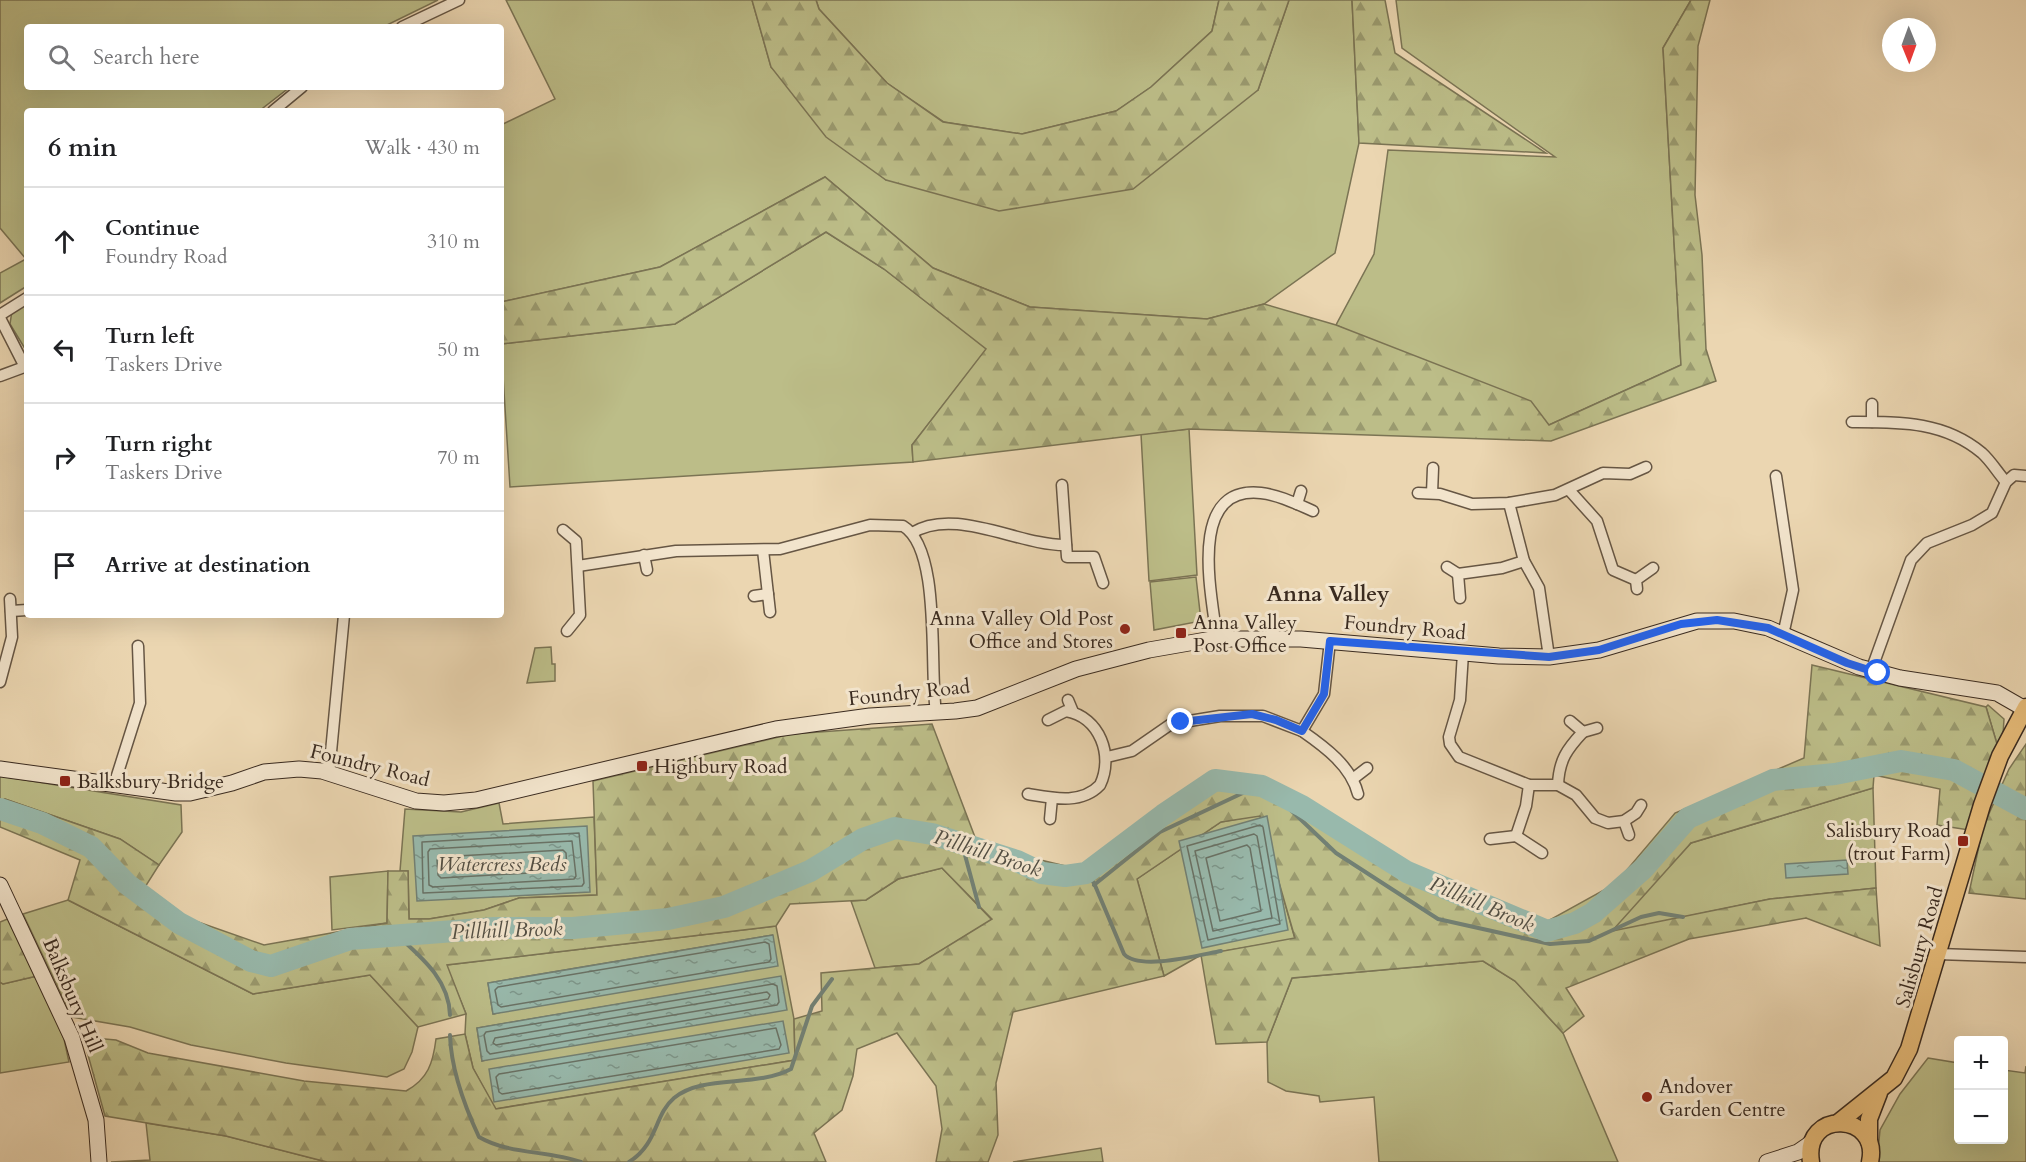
<!DOCTYPE html>
<meta charset="utf-8">
<style>
body{margin:0;font-family:Cardo,serif;background:#f6f6f6;color:#202124}
.controls{position:absolute;right:18px;bottom:18px;display:grid;overflow:hidden;border-radius:6px;box-shadow:0 6px 24px #0002}
.controls button{width:54px;height:54px;display:grid;place-items:center;padding:0;border:0;border-bottom:2px solid #e0e0e0;background:#fff;color:#202124;font:30px sans-serif}
.compass{position:absolute;left:1882px;top:18px;width:54px;height:54px;border-radius:50%;background:#fff;box-shadow:0 6px 24px #0002;rotate:179deg}
.stop{position:absolute;width:18px;height:18px;margin:-14px;border:4px solid #2563eb;border-radius:50%;background:#fff}
.stop.end{background:#2563eb;border-color:#fff;box-shadow:0 2px 6px #0008}
.list{margin:0;padding:0;list-style:none}
h2{display:flex;justify-content:space-between;align-items:center;height:78px;margin:0;padding:0 24px;font-size:26px}
h2 small{font-size:20px;font-weight:400;color:#757577}
.list li{display:grid;grid-template-columns:39px 1fr auto;gap:18px;align-items:center;box-sizing:border-box;height:108px;padding:0 24px;border-top:2px solid #e0e0e0}
.list b{display:block;font-size:22px;white-space:nowrap}
.list p{margin:0;font-size:20px;white-space:nowrap;color:#757577}
.list em{font-size:20px;font-style:normal;color:#757577}
.icon{flex:none;width:33px;height:33px;fill:none;stroke:currentColor;stroke-width:2;stroke-linecap:round;stroke-linejoin:round}
.map{position:relative;flex:none;width:2026px;height:1162px;overflow:hidden}
.search{position:absolute;background:#fff;box-shadow:0 6px 24px #0002;left:24px;top:24px;width:480px;height:66px;display:flex;align-items:center;gap:15px;box-sizing:border-box;padding:0 21px;border-radius:6px;color:#757577;font-size:22px}
.panel{position:absolute;background:#fff;box-shadow:0 6px 24px #0002;left:24px;top:108px;width:480px;height:510px;border-radius:6px}
.map>svg:first-child{display:block}
.green{fill:#bcbd88;stroke:#7b7454;stroke-width:1.5;fill-rule:evenodd}
.forest{fill:url(#forest-firs);stroke:#7b7454;stroke-width:1.5}
.water{fill:url(#water-ripples);stroke:#728074;stroke-width:1.5}
.lines{fill:none;stroke-linecap:round;stroke-linejoin:round}
.shore{stroke:#697266;stroke-width:1.5}
.stream{stroke:#728074;stroke-width:4}
.river{stroke:#98b9ac;stroke-width:22}
.street-casing{stroke:#665644;stroke-width:13}
.secondary-casing{stroke:#3a2b20;stroke-width:17}
.primary-casing{stroke:#3a2b20;stroke-width:19}
.street{stroke:#f2e4cc;stroke-width:10}
.secondary{stroke:#f2e4cc;stroke-width:15}
.primary{stroke:#e6bb78;stroke-width:16}
.route{stroke:#2563eb;stroke-width:8}
.poi-dot{fill:#8f2418;stroke:#f2e4cc;stroke-width:2}
.labels{text-anchor:middle;stroke-width:6;stroke-linejoin:round;paint-order:stroke}
.poi-label{font-size:20px;fill:#3a2b20;stroke:#f2e4cc;text-anchor:start}
.street-label{font-size:20px;fill:#3a2b20;stroke:#f2e4cc}
.water-label{font-size:21px;font-style:italic;fill:#524e43;stroke:#f2e4cc}
.quarter-label{font-size:22px;font-weight:bold;fill:#3a2b20;stroke:#f2e4cc}
</style>
<div class="map">
<svg width="2026" height="1162" viewBox="0 0 2026 1162">
<defs>
<pattern id="forest-firs" width="22" height="20" patternUnits="userSpaceOnUse" patternTransform="scale(1.5)"><rect width="22" height="20" fill="#bcbd88"/><path d="M5 1l3.5 6h-7zM16 11l3.5 6h-7z" fill="#9a9a6f"/></pattern>
<pattern id="water-ripples" width="26" height="14" patternUnits="userSpaceOnUse" patternTransform="scale(1.5)"><rect width="26" height="14" fill="#98b9ac"/><path d="M2 4q2-2 4 0t4 0M15 11q2-2 4 0t4 0" fill="none" stroke="#7d978c"/></pattern>
</defs>
<rect width="100%" height="100%" fill="#ebd6b1"/>
<filter id="stains"><feTurbulence type="fractalNoise" baseFrequency=".00333" numOctaves="4"/><feColorMatrix values="0 0 0 0 .2 0 0 0 0 .09 0 0 0 0 .02 0 0 0 .5 -.17"/></filter>
<radialGradient id="worn" r=".72"><stop offset=".6" stop-color="#630" stop-opacity="0"/><stop offset="1" stop-color="#630" stop-opacity=".3"/></radialGradient>
<g class="green">
<polygon points="0,0 438,0 383,27 27,27 27,87 290,87 259,111 27,111 27,286 0,303 0,273 26,259 0,228"/>
<polygon points="506,0 752,0 771,67 886,180 1258,90 1289,0 1352,0 1359,143 1335,253 1264,304 1207,319 1030,307 933,268 825,177 660,267 501,302 501,125 555,99"/>
<polygon points="816,0 1219,0 1212,31 1151,87 1116,111 1022,134 944,122 887,83 819,9"/>
<polygon points="1396,0 1691,0 1663,48 1681,365 1549,425 1336,325 1374,254 1388,150 1555,157 1402,48"/>
<polygon points="826,232 884,269 987,349 912,445 913,462 510,487 501,344 675,324"/>
<polygon points="27,304 27,352 10,324 12,311"/>
<polygon points="1189,429 1197,575 1149,581 1141,434"/>
<polygon points="1196,577 1201,621 1154,630 1150,582"/>
<polygon points="551,647 552,664 555,664 555,681 527,683 535,648"/>
<polygon points="1988,705 2004,719 2003,735 1997,744 1986,707"/>
<polygon points="0,776 181,805 182,832 159,865 120,839 5,799 0,801"/>
<polygon points="1873,788 1876,888 1770,899 1612,932 1619,920 1691,843"/>
<polygon points="499,803 503,824 594,817 597,895 519,898 484,910 429,919 409,919 408,871 400,871 405,809 461,812"/>
<polygon points="1260,815 1295,939 1201,955 1164,976 1137,879 1221,822"/>
<polygon points="942,868 992,920 919,964 875,968 851,901 866,900 898,879"/>
<polygon points="388,871 387,923 332,930 330,877"/>
<polygon points="68,900 253,994 370,975 418,1027 412,1052 404,1069 387,1077 286,1063 191,1045 130,1027 72,1017 23,914"/>
<path d="M 776,926 L 794,1019 L 795,1060 L 495,1109 L 473,1068 L 465,1034 L 466,1014 L 446,965 ZM 773,935 L 494,1014 L 493,1014 L 488,983 ZM 781,977 L 482,1061 L 477,1028 Z"/>
<polygon points="1483,961 1515,981 1563,1033 1618,1162 1379,1162 1374,1097 1320,1102 1319,1096 1286,1091 1268,1082 1267,1042 1292,978"/>
<polygon points="37,976 64,1039 69,1062 0,1073 0,982 3,984"/>
<polygon points="1928,1058 1958,1063 1958,1140 2004,1140 2004,1070 2025,1073 2026,1066 2026,1162 1877,1162 1880,1130 1900,1094"/>
<polygon points="146,1123 226,1136 327,1162 111,1162 150,1160"/>
<polygon points="1101,1148 1103,1162 1013,1162"/>
</g>
<g class="forest">
<polygon points="752,0 816,0 819,9 887,83 943,122 1022,134 1116,111 1151,87 1212,31 1219,0 1289,0 1258,90 1133,189 999,211 886,180 826,137 771,67"/>
<polygon points="1352,0 1385,0 1395,53 1546,153 1359,143"/>
<polygon points="1691,0 1710,0 1698,46 1695,195 1702,255 1706,349 1716,381 1551,441 1189,429 913,462 912,445 986,349 884,269 826,232 675,324 501,344 501,302 660,267 825,177 933,268 1030,307 1207,319 1264,304 1336,325 1531,401 1549,425 1681,365 1663,48"/>
<path d="M 1812,665 L 1986,707 L 1997,744 L 1969,830 L 1937,825 L 1940,789 L 1874,775 L 1873,788 L 1691,843 L 1612,931 L 1770,899 L 1876,888 L 1880,946 L 1806,918 L 1689,939 L 1566,988 L 1584,1016 L 1563,1033 L 1515,981 L 1483,961 L 1292,978 L 1267,1042 L 1216,1044 L 1201,955 L 1295,938 L 1260,816 L 1221,822 L 1137,879 L 1164,976 L 1013,1012 L 996,1083 L 998,1135 L 988,1162 L 936,1162 L 942,1129 L 936,1086 L 897,1033 L 857,1049 L 853,1076 L 842,1110 L 814,1133 L 826,1162 L 327,1162 L 226,1136 L 105,1116 L 83,1037 L 116,1040 L 148,1053 L 304,1081 L 406,1091 C 428,1079 433,1063 436,1039 L 465,1034 L 473,1068 L 496,1109 L 795,1060 L 794,1019 L 822,1011 L 821,973 L 919,964 L 992,919 L 942,868 L 898,879 L 866,900 L 790,904 L 776,926 L 447,965 L 466,1014 L 418,1027 L 370,975 L 253,994 L 68,900 L 80,860 L 0,827 L 0,801 L 5,799 L 120,839 L 159,865 L 145,887 L 181,916 L 264,945 L 387,923 L 388,871 L 408,871 L 409,919 L 429,919 L 484,910 L 519,898 L 597,895 L 593,781 L 791,734 L 932,724 L 978,845 L 1078,869 L 1213,778 L 1262,786 L 1407,864 L 1548,921 L 1615,884 L 1675,813 L 1804,758 Z"/>
<polygon points="2026,744 2026,899 1969,893 1983,827 2009,769"/>
<polygon points="10,918 37,976 3,984 0,982 0,922"/>
</g>
<g class="water">
<polygon points="1267,816 1288,930 1202,948 1179,841"/>
<polygon points="587,826 590,892 417,901 413,836"/>
<polygon points="1847,860 1848,874 1786,878 1785,864"/>
<polygon points="773,935 778,966 493,1014 488,983"/>
<polygon points="781,976 787,1010 482,1061 477,1028"/>
<polygon points="783,1021 789,1053 494,1102 489,1069"/>
</g>
<g class="lines">
<g class="shore">
<polygon points="1260,825 1263,827 1280,924 1208,940 1187,846"/>
<polygon points="579,833 584,883 582,886 423,893 422,842"/>
<polygon points="1254,834 1257,836 1272,918 1213,931 1195,851"/>
<polygon points="572,841 576,876 574,879 433,887 429,885 428,852 430,849"/>
<polygon points="1247,845 1250,848 1261,911 1220,921 1206,858"/>
<polygon points="563,850 566,853 567,868 564,871 441,878 438,875 437,860 440,857"/>
<polygon points="765,942 769,944 771,959 769,962 501,1007 498,1005 495,990 498,987"/>
<polygon points="773,984 777,986 779,1002 777,1005 490,1054 487,1051 484,1035 486,1032"/>
<polygon points="767,992 770,995 768,999 496,1045 493,1043 495,1038"/>
<polygon points="776,1028 781,1045 779,1049 502,1094 499,1092 496,1077 499,1074"/>
</g>
<g class="stream">
<polyline points="962,844 979,907"/>
<path d="M 1086,873 L 1094,883 L 1124,954 C 1139,971 1199,955 1221,951"/>
<polyline points="1094,885 1160,832 1247,791 1259,791 1276,796 1336,853 1438,919 1550,944 1589,941 1641,917 1659,913 1683,917"/>
<path d="M 397,935 C 421,957 449,979 450,1015"/>
<path d="M 450,1035 C 451,1069 465,1107 479,1137 C 510,1155 547,1150 581,1162"/>
<path d="M 629,1162 C 658,1144 654,1115 674,1098 C 703,1074 755,1088 791,1069 L 812,1006 L 832,979"/>
</g>
<polyline class="river" points="0,809 42,823 91,847 127,884 179,923 251,961 271,966 350,939 494,928 573,928 668,919 724,907 810,871 863,839 895,828 932,834 1017,861 1042,873 1065,876 1086,873 1163,815 1215,780 1262,786 1302,806 1407,872 1547,931 1575,923 1593,913 1643,869 1688,818 1773,780 1835,774 1901,761 1954,770 2026,809"/>
<g class="street-casing">
<g id="street">
<polyline points="402,27 459,0"/>
<polyline points="273,111 302,87"/>
<polyline points="0,315 27,298"/>
<polyline points="0,318 25,367"/>
<polyline points="0,376 27,366"/>
<polyline points="1872,404 1872,422"/>
<path d="M 1852,422 C 1900,422 1944,421 1982,453 C 1991,461 1998,473 2006,482"/>
<polyline points="1776,476 1793,590 1783,635"/>
<polyline points="1062,485 1067,557 1094,557 1103,583"/>
<polyline points="1570,491 1597,521 1613,570 1636,580"/>
<polyline points="1418,493 1440,494 1472,504 1509,503 1555,495 1603,473 1630,474 1646,467"/>
<polyline points="1432,493 1433,468"/>
<polyline points="1509,503 1524,561 1539,588 1549,657"/>
<polyline points="1297,504 1301,491"/>
<polyline points="563,530 576,541 580,615 567,631"/>
<path d="M 912,533 C 955,506 1019,546 1066,545"/>
<polyline points="763,550 770,612"/>
<polyline points="644,555 647,570"/>
<path d="M 578,566 L 676,551 L 780,549 L 870,525 L 903,526 C 942,549 929,670 936,712"/>
<polyline points="1447,567 1458,574"/>
<polyline points="1637,589 1636,580 1653,568"/>
<polyline points="754,596 768,594"/>
<polyline points="1460,598 1458,574 1502,568 1524,561"/>
<polyline points="11,611 27,610"/>
<path d="M 1217,639 C 1212,596 1186,485 1261,493 C 1279,495 1297,504 1313,511"/>
<polyline points="1463,653 1460,700 1449,737 1450,744 1459,757 1529,785 1558,785 1576,795 1595,818 1608,823 1624,821 1636,813 1641,805"/>
<polyline points="1871,671 1911,560 1927,543 1972,525 1992,513 2006,482 2014,475 2026,476"/>
<polyline points="0,682 12,637 10,599"/>
<polyline points="1068,700 1073,712"/>
<polyline points="1570,721 1583,732 1597,728"/>
<path d="M 1302,731 C 1325,747 1351,766 1358,794"/>
<polyline points="1107,757 1132,751 1171,724 1220,716 1263,716 1302,731 1324,694 1330,641"/>
<polyline points="329,773 344,615"/>
<polyline points="1354,778 1367,768"/>
<polyline points="114,785 140,703 138,646"/>
<path d="M 1558,785 C 1559,760 1567,749 1583,732"/>
<path d="M 1028,794 C 1052,798 1081,805 1100,785 C 1114,756 1100,717 1066,711 L 1048,720"/>
<polyline points="1050,819 1052,798"/>
<polyline points="1624,821 1629,835"/>
<polyline points="1516,836 1526,806 1529,785"/>
<polyline points="1490,839 1516,836 1542,853"/>
<polyline points="1938,954 2026,957"/>
</g>
</g>
<g class="secondary-casing">
<g id="secondary">
<polyline points="0,769 176,793 190,793 232,783 264,772 299,769 322,771 416,801 444,803 476,800 776,729 870,716 955,711 977,708 1076,669 1149,650 1212,639 1301,639 1499,656 1549,657 1599,650 1697,621 1734,621 1768,628 1859,667 1900,678 1997,693 2025,709"/>
<polyline points="0,885 72,1038 96,1120 99,1162"/>
<polyline points="1767,1162 1798,1152 1811,1143"/>
</g>
</g>
<g class="primary-casing">
<g id="primary">
<polyline points="1839,1122 1894,1078 1909,1049 1982,805 2000,756 2026,707"/>
<polyline points="1869,1141 1869,1119 1879,1093"/>
<path d="M 1811,1162 C 1802,1108 1881,1113 1870,1162"/>
</g>
</g>
<use href="#street" class="street"/>
<use href="#secondary" class="secondary"/>
<use href="#primary" class="primary"/>
</g>
<g class="lines">
<polyline class="route" points="1181,722 1252,714 1276,720 1302,731 1324,694 1330,641 1549,657 1599,650 1681,624 1717,620 1768,628 1847,663 1878,673"/>
</g>
<g class="poi-dot">
<circle cx="1125" cy="629" r="6"/>
<rect x="1175" y="627" width="12" height="12" rx="3"/>
<rect x="636" y="760" width="12" height="12" rx="3"/>
<rect x="59" y="775" width="12" height="12" rx="3"/>
<rect x="1957" y="835" width="12" height="12" rx="3"/>
<circle cx="1647" cy="1097" r="6"/>
</g>
<g class="labels">
<g class="poi-label">
<text x="1113" y="625" text-anchor="end">Anna Valley Old Post<tspan x="1113" dy="23">Office and Stores</tspan></text>
<text x="1193" y="629">Anna Valley<tspan x="1193" dy="23">Post Office</tspan></text>
<text x="654" y="773">Highbury Road</text>
<text x="77" y="788">Balksbury Bridge</text>
<text x="1951" y="837" text-anchor="end">Salisbury Road<tspan x="1951" dy="23">(trout Farm)</tspan></text>
<text x="1659" y="1093">Andover<tspan x="1659" dy="23">Garden Centre</tspan></text>
</g>
<g class="street-label">
<text transform="translate(1405 627) rotate(5)" y="7">Foundry Road</text>
<text transform="translate(909 692) rotate(-6)" y="7">Foundry Road</text>
<text transform="translate(370 765) rotate(14)" y="7">Foundry Road</text>
<text transform="translate(1919 947) rotate(-74)" y="7">Salisbury Road</text>
<text transform="translate(73 995) rotate(67)" y="7">Balksbury Hill</text>
</g>
<g class="water-label">
<text transform="translate(988 853) rotate(18)" y="7">Pillhill Brook</text>
<text x="502" y="871">Watercress Beds</text>
<text transform="translate(1482 904) rotate(23)" y="7">Pillhill Brook</text>
<text transform="translate(507 930) rotate(-2)" y="7">Pillhill Brook</text>
</g>
<g class="quarter-label">
<text x="1328" y="601">Anna Valley</text>
</g>
</g>
<rect width="100%" height="100%" filter="url(#stains)"/>
<rect width="100%" height="100%" fill="url(#worn)"/>
</svg>
<div class="controls">
<button>+</button>
<button>−</button>
</div>
<svg class="compass" viewBox="-18 -18 36 36"><path d="M0-13l5 13h-10z" fill="#e53935"/><path d="M0 13l5-13h-10z" fill="#757577"/></svg>
<div class="stop" style="left:1878px;top:673px"></div>
<div class="stop end" style="left:1181px;top:722px"></div>
<div class="search"><svg class="icon" aria-label="search" viewBox="0 0 24 24"><circle cx="10" cy="10" r="6"/><path d="M15 15l6 6"/></svg>Search here</div>
<section class="panel">
<h2>6 min<small>Walk · 430 m</small></h2>
<ul class="list">
<li><svg class="icon" aria-label="ahead" viewBox="0 0 24 24"><path d="M12 20V5M6 11l6-6 6 6"/></svg><div><b>Continue</b><p>Foundry Road</p></div><em>310 m</em></li>
<li><svg class="icon" aria-label="left" viewBox="0 0 24 24"><path d="M17 20v-9H6M10 6l-5 5 5 5"/></svg><div><b>Turn left</b><p>Taskers Drive</p></div><em>50 m</em></li>
<li><svg class="icon" aria-label="right" viewBox="0 0 24 24"><path d="M7 20v-9h11M14 6l5 5-5 5"/></svg><div><b>Turn right</b><p>Taskers Drive</p></div><em>70 m</em></li>
<li><svg class="icon" aria-label="arrive" viewBox="0 0 24 24"><path d="M6 21V4h12l-3 4 3 4H6"/></svg><div><b>Arrive at destination</b></div></li>
</ul>
</section>
</div>
